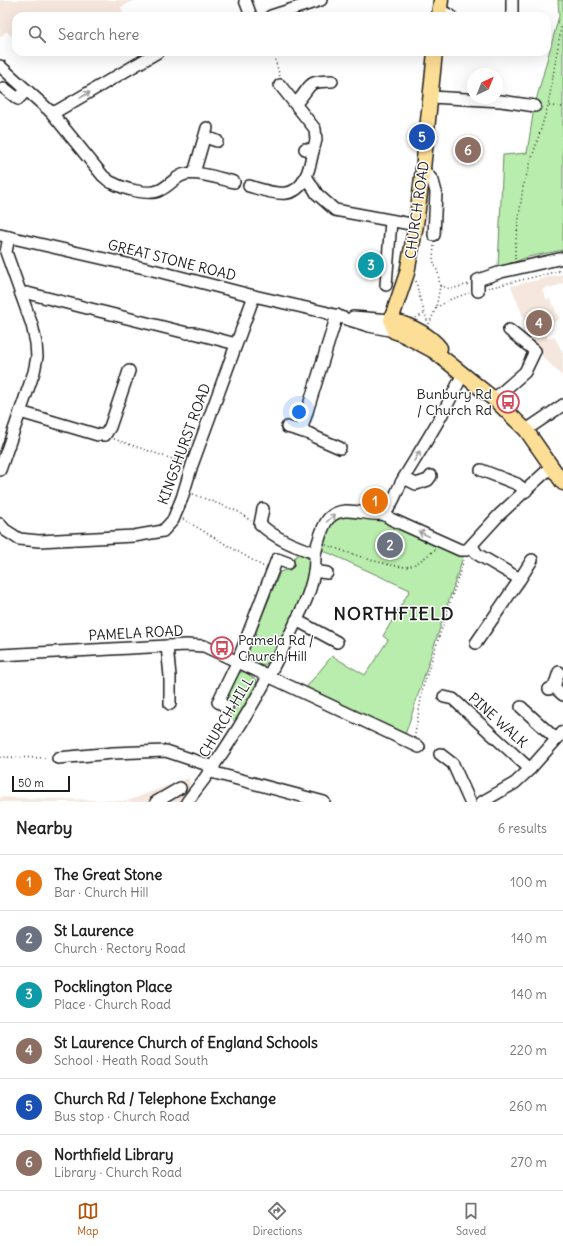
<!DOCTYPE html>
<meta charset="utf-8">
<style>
body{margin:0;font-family:Delius,sans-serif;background:#f2f2f2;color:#222}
.compass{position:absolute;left:467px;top:68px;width:36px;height:36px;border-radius:50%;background:#fff;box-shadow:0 4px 16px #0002;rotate:43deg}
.scale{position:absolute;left:12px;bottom:10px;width:58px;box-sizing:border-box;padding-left:4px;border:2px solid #1c1c1c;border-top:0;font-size:11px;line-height:14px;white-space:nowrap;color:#1c1c1c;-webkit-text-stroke:3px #fff;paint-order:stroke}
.you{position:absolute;left:299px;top:412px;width:14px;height:14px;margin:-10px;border:3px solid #fff;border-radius:50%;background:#1a73e8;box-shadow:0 0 0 6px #1a73e833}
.badge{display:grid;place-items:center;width:26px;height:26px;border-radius:50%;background:#b45309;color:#fff;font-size:13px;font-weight:700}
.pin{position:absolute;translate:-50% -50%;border:2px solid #fff;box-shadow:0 1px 4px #0006}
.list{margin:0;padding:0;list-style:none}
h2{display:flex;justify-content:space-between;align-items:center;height:52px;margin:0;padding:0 16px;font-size:17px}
h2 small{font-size:13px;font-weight:400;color:#767676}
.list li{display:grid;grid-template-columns:26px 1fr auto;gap:12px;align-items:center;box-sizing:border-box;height:56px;padding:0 16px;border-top:1px solid #e0e0e0}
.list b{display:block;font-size:15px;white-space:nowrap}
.list p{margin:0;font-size:13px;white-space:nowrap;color:#767676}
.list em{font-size:13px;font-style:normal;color:#767676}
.icon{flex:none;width:22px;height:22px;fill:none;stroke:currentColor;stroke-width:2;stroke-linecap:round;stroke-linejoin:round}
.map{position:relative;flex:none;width:563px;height:802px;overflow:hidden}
.search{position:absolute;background:#fff;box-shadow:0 4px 16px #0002;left:12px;right:12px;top:12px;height:44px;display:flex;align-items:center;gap:10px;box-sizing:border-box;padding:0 14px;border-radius:12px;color:#767676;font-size:15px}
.sheet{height:388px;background:#fff}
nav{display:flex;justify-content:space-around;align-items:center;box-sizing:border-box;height:56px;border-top:1px solid #e0e0e0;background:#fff;font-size:11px;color:#767676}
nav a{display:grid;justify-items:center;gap:2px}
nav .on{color:#b45309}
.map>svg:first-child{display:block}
.built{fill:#f5e7dd}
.green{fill:#b9edad;stroke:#6a8464}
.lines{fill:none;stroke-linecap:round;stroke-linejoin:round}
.minor-casing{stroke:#1c1c1c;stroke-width:14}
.major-casing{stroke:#1c1c1c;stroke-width:17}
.path{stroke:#1c1c1c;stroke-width:1.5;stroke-dasharray:1 3;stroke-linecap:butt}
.minor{stroke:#fff;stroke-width:11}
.major{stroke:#fdde96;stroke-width:14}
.oneway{stroke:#999}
.labels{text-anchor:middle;stroke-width:3;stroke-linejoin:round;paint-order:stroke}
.street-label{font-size:14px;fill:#1c1c1c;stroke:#fff}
.poi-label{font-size:14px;fill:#1c1c1c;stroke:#fff;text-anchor:end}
.district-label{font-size:18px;font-weight:bold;letter-spacing:1px;fill:#1c1c1c;stroke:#fff}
</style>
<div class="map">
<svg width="563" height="802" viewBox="0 0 563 802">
<rect width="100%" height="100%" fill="#fff"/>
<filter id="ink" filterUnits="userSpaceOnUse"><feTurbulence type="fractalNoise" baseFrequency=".025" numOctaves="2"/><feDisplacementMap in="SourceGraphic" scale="8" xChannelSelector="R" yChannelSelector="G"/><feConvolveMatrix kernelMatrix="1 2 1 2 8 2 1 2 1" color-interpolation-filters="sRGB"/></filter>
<g filter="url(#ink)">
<g class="built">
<polygon points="0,0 136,0 121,7 124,16 16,16 16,40 6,31 0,38"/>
<polygon points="563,274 563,283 550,289 549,286 542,290 547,300 550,299 560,319 547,326 548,329 544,331 548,339 554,336 563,353 563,377 541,355 528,329 511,286"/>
<polygon points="188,778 190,783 188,791 180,802 0,802 0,797 127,801"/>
</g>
<g class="green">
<polygon points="558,0 563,0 563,250 528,257 498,268 503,155 527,153 534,108 559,16"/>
<polygon points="347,514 379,520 406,528 463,557 405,735 304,690 332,656 365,675 388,640 383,636 410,590 322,550 331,522 337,517"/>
<polygon points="300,553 310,560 311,571 301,602 271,661 262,666 255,662 249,657 249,648 280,572 285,570 290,571 294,558"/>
<polygon points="244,671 257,681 254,695 235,722 227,714 233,704 226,697 239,673"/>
</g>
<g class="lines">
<g class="minor-casing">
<g id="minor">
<polyline points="245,0 251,16"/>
<polyline points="512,0 512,16"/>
<polyline points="440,10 451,16"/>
<polyline points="271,16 321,0"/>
<path d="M 0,66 L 51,112 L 103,176 C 106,178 109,182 113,183 C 124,189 149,196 160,190 C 170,186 175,176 186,174 C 199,171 221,179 234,182"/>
<polyline points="280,85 315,129 316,140 313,151"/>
<polyline points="4,88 18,99 27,90"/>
<polyline points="431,97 501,101 535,106"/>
<path d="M 295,104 C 313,87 303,81 332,81"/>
<polyline points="51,112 57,111 158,52"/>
<polyline points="205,137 217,141"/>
<polyline points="423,169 433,181 436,192 434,235"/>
<polyline points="194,173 207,128"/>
<polyline points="306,176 317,194 335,210 416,225"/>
<path d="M 249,186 C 270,192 295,203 306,176 C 310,168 311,159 313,151 L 305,149"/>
<polyline points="0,235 153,270 254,296 324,312 369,326 394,331"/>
<polyline points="386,285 391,221"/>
<polyline points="478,291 478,280 501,272 563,258"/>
<polyline points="21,294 27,293 187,333 194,333 236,344"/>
<polyline points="353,317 391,320"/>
<polyline points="494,399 525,372 535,351 509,330"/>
<polyline points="20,412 98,435 105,435 110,427 129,371"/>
<polyline points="287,427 301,431 337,315"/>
<polyline points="526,430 563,405"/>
<polyline points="301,431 313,435 315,437 340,448"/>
<polyline points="0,470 34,372 37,357 36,343 32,325 6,252 9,237"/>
<polyline points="481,470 517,484 526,491"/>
<polyline points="404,478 416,484 428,480 431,476"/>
<path d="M 263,509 L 260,524 C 276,539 294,546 315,553"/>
<polyline points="384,514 391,519 460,550 467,550 499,515 551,467"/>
<path d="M 384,514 C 393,505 396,492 402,481 C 423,446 446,411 463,373"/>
<polyline points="0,524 5,530 19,539 39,541 134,536 163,531 173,520 182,498 192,465 254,296"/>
<polyline points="472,546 477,554 520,579 532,560"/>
<polyline points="314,571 327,573"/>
<polyline points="296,620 337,642"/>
<polyline points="476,643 520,579"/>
<polyline points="167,646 170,676 170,704"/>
<polyline points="0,655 186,645 204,646 419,747"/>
<polyline points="554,687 559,672"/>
<polyline points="549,689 554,687 563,695"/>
<polyline points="444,697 453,699 530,769"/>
<polyline points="227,707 218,702 237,663 277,559 288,563"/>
<polyline points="521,707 556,739"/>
<polyline points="440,754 453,764 470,802"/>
<polyline points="58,758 113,753 166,751 214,767"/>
<polyline points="211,772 324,802"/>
<polyline points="156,802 180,788"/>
<path d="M 187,802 C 234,742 271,676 303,607 C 308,596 312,584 314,572 C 315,566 315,560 315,554 C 317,545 323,524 329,518 C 344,503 367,517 384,514"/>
<polyline points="482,802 515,783 530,769 563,732"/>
</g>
</g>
<g class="major-casing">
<g id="major">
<polyline points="439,16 441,0"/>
<path d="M 391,320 C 409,325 428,333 440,348"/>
<polyline points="394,331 391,320 407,273 416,225 423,169 435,52"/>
<polyline points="394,331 406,336 434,351 495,400 526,430 563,483"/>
</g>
</g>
<g class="path">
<polyline points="273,52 280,77"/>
<polyline points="549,106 563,107"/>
<polyline points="515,259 515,247 523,187 548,106 563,17"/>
<polyline points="416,281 420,299 428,323"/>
<polyline points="440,286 451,289 469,284"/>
<polyline points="488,288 563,270"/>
<polyline points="436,308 451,299 469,293"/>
<polyline points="416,318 424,314"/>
<polyline points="429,324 436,308 440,286 438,273 433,260 434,245"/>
<polyline points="114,439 184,463"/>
<polyline points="193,494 237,511 251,521"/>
<polyline points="183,519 264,567"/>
<path d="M 326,545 C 342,550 396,571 410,566 C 418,564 429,554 436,549"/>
<polyline points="415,734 423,687 464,559"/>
<polyline points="0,757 48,758"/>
</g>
<use href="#minor" class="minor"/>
<use href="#major" class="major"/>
</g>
<defs><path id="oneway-shaft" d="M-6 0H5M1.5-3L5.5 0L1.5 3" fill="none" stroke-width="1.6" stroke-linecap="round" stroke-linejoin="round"/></defs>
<g class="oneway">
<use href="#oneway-shaft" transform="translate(85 95) rotate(-30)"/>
<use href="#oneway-shaft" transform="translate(417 456) rotate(-60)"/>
<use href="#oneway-shaft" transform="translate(331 518) rotate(-42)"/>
<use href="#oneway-shaft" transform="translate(424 534) rotate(-156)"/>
</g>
</g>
<defs>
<g id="bus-ring" transform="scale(1.15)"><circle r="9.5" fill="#fff" stroke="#d1495b" stroke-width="1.5"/><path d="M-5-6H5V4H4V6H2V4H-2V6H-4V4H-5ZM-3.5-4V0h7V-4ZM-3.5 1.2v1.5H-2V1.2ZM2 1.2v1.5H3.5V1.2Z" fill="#d1495b"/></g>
</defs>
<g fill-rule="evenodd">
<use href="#bus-ring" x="508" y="402"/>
<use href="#bus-ring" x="222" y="648"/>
</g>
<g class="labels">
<g class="street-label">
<text transform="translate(417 210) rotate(-82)" y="5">CHURCH ROAD</text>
<text transform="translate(172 260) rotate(14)" y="5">GREAT STONE ROAD</text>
<text transform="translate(184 444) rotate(-70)" y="5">KINGSHURST ROAD</text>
<text transform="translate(136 633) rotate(-3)" y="5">PAMELA ROAD</text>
<text transform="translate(226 717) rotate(-59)" y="5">CHURCH HILL</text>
<text transform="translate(498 720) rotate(42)" y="5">PINE WALK</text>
</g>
<g class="poi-label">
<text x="492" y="399">Bunbury Rd<tspan x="492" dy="16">/ Church Rd</tspan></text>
<text x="238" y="645" text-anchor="start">Pamela Rd /<tspan x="238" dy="16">Church Hill</tspan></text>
</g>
<g class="district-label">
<text x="394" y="620">NORTHFIELD</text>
</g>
</g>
</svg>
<svg class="compass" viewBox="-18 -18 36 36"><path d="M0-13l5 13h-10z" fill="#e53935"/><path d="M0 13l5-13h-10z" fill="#767676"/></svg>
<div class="scale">50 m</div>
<div class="you"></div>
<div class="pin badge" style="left:375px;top:501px;background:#e8710a">1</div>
<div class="pin badge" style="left:390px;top:545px;background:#6b7280">2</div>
<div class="pin badge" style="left:371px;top:265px;background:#0f9aa8">3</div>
<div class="pin badge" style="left:539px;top:323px;background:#8d6e63">4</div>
<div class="pin badge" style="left:422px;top:137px;background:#1a4fb4">5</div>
<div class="pin badge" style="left:468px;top:150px;background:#8d6e63">6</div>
<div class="search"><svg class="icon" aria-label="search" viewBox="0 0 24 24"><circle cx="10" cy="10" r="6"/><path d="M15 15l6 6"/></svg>Search here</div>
</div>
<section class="sheet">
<h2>Nearby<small>6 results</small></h2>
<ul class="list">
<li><span class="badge" style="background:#e8710a">1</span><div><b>The Great Stone</b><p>Bar · Church Hill</p></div><em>100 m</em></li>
<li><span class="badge" style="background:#6b7280">2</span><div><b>St Laurence</b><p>Church · Rectory Road</p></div><em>140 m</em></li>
<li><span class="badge" style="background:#0f9aa8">3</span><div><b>Pocklington Place</b><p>Place · Church Road</p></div><em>140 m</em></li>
<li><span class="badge" style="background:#8d6e63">4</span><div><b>St Laurence Church of England Schools</b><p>School · Heath Road South</p></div><em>220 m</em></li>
<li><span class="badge" style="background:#1a4fb4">5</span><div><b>Church Rd / Telephone Exchange</b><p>Bus stop · Church Road</p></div><em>260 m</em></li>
<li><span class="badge" style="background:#8d6e63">6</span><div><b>Northfield Library</b><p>Library · Church Road</p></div><em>270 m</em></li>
</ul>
</section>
<nav>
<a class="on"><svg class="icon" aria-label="map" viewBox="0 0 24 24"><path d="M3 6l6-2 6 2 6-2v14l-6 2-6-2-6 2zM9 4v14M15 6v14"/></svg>Map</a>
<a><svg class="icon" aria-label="directions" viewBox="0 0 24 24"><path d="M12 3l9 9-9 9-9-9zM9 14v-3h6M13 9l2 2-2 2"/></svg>Directions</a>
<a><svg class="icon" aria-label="saved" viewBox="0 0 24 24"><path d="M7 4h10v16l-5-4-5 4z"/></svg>Saved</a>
</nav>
